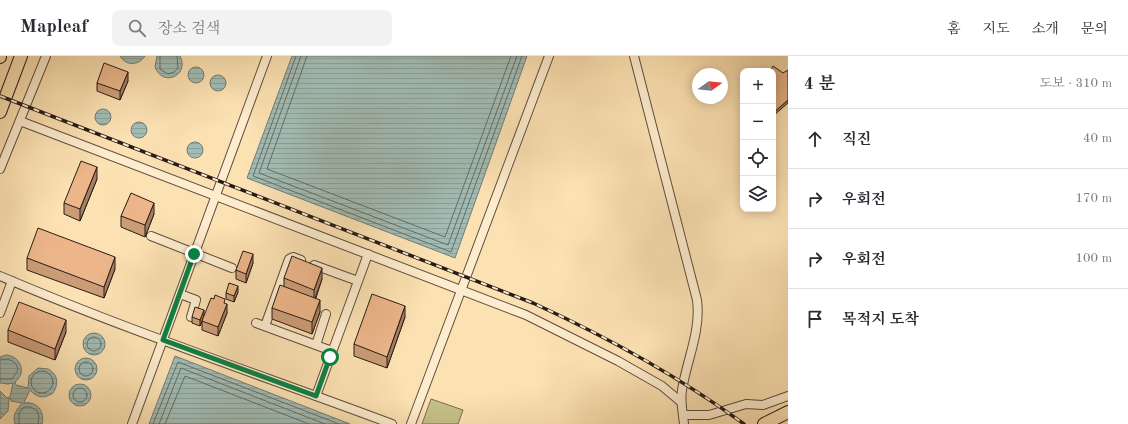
<!DOCTYPE html>
<html lang="ko">
<meta charset="utf-8">
<style>
body{margin:0;font-family:"Old Standard TT","Noto Serif KR",serif;background:#f2f2f3;color:#2b2b33}
.controls{position:absolute;right:12px;top:12px;display:grid;overflow:hidden;border-radius:8px;box-shadow:0 2px 10px #0003}
.controls button{width:36px;height:36px;display:grid;place-items:center;padding:0;border:0;border-bottom:1px solid #e1e1e2;background:#fff;color:#2b2b33;font:20px sans-serif}
.compass{position:absolute;left:692px;top:12px;width:36px;height:36px;border-radius:50%;background:#fff;box-shadow:0 2px 10px #0003;rotate:75deg}
.stop{position:absolute;width:12px;height:12px;margin:-9px;border:3px solid #0b8043;border-radius:50%;background:#fff}
.stop.end{background:#0b8043;border-color:#fff;box-shadow:0 1px 4px #0008}
.list{margin:0;padding:0;list-style:none}
h2{display:flex;justify-content:space-between;align-items:center;height:52px;margin:0;padding:0 16px;font-size:17px}
h2 small{font-size:13px;font-weight:400;color:#7c7c81}
.list li{display:grid;grid-template-columns:26px 1fr auto;gap:12px;align-items:center;box-sizing:border-box;height:60px;padding:0 16px;border-top:1px solid #e1e1e2}
.list b{display:block;font-size:15px;white-space:nowrap}
.list em{font-size:13px;font-style:normal;color:#7c7c81}
.icon{flex:none;width:22px;height:22px;fill:none;stroke:currentColor;stroke-width:2;stroke-linecap:round;stroke-linejoin:round}
.map{position:relative;flex:none;width:788px;height:368px;overflow:hidden}
header{display:flex;align-items:center;gap:24px;box-sizing:border-box;height:56px;padding:0 20px;background:#fff;border-bottom:1px solid #e1e1e2}
header strong{font-size:19px}
nav{display:flex;gap:22px;margin-inline-start:auto;font-size:14px}
.search{width:280px;height:36px;background:#f2f2f3;display:flex;align-items:center;gap:10px;box-sizing:border-box;padding:0 14px;border-radius:8px;color:#7c7c81;font-size:15px}
main{display:flex}
aside{flex:1;background:#fff}
.map>svg:first-child{display:block}
.park{fill:#c4c188;stroke:#766e4f}
.water{fill:url(#water-rules);stroke:#717c75}
.lines{fill:none;stroke-linecap:round;stroke-linejoin:round}
.shore{stroke:#646c65;stroke-width:1}
.minor-casing{stroke:#5d4c3d;stroke-width:10}
.highway-casing{stroke:#281b16;stroke-width:14}
.minor{stroke:#fdeccd;stroke-width:8}
.highway{stroke:#fce1b2;stroke-width:12}
.rail-casing{stroke:#281b16;stroke-width:3.5}
.rail{stroke:#fdeccd;stroke-width:2;stroke-dasharray:6;stroke-linecap:butt}
.wall{fill:#cb9d77;stroke:#281b16}
.shaded-wall{fill:#a57f61;stroke:#281b16}
.building{fill:#ecb68a;stroke:#281b16}
.route{stroke:#0b8043;stroke-width:5}
</style>
<header>
<strong>Mapleaf</strong>
<div class="search"><svg class="icon" aria-label="search" viewBox="0 0 24 24"><circle cx="10" cy="10" r="6"/><path d="M15 15l6 6"/></svg>장소 검색</div>
<nav><a>홈</a><a>지도</a><a>소개</a><a>문의</a></nav>
</header>
<main>
<div class="map">
<svg width="788" height="368" viewBox="0 0 788 368">
<defs>
<pattern id="water-rules" width="6" height="5" patternUnits="userSpaceOnUse"><rect width="6" height="5" fill="#a1bcb4"/><path d="M0 2.5h6" fill="none" stroke="#8ba19a"/></pattern>
</defs>
<rect width="100%" height="100%" fill="#fce1b2"/>
<filter id="stains"><feTurbulence type="fractalNoise" baseFrequency=".005" numOctaves="4"/><feColorMatrix values="0 0 0 0 .2 0 0 0 0 .09 0 0 0 0 .02 0 0 0 .5 -.17"/></filter>
<radialGradient id="worn" r=".72"><stop offset=".6" stop-color="#630" stop-opacity="0"/><stop offset="1" stop-color="#630" stop-opacity=".3"/></radialGradient>
<polygon class="park" points="431,343 463,354 458,368 422,368"/>
<g class="water">
<path d="M 120,0 L 145,0 C 138,10 126,10 120,0 Z"/>
<path d="M 157,0 L 180,0 C 190,19 163,32 155,11 Z"/>
<polygon points="292,0 527,0 455,202 247,122"/>
<circle cx="196" cy="19" r="8"/>
<circle cx="218" cy="27" r="8"/>
<circle cx="103" cy="61" r="8"/>
<circle cx="139" cy="74" r="8"/>
<circle cx="195" cy="94" r="8"/>
<circle cx="94" cy="288" r="11"/>
<path d="M 6,299 C 21,300 27,317 15,326 L 16,329 L 28,332 L 29,320 L 38,312 L 48,313 C 58,318 59,328 53,337 C 44,343 37,342 30,334 L 24,346 L 24,347 C 38,345 45,356 42,368 L 15,368 C 12,358 17,354 22,347 L 11,345 L 11,343 L 9,343 L 8,355 L 0,363 L 0,335 L 7,342 L 10,341 L 13,327 L 8,328 L 0,327 L 0,301 Z"/>
<polygon points="175,300 350,368 149,368"/>
<circle cx="86" cy="313" r="11"/>
<circle cx="80" cy="339" r="11"/>
</g>
<g class="lines">
<g class="shore">
<polyline points="160,0 160,13 168,18 174,16 178,12 177,0"/>
<polyline points="296,0 253,120 451,196 522,0"/>
<polyline points="301,0 259,117 448,189 517,0"/>
<polyline points="307,0 267,113 445,181 511,0"/>
<circle cx="94" cy="288" r="7"/>
<path d="M 0,304 C 9,303 16,303 18,314 L 12,323 L 0,323"/>
<circle cx="86" cy="313" r="7"/>
<circle cx="42" cy="326" r="11"/>
<circle cx="80" cy="339" r="7"/>
<polyline points="19,368 19,357 24,351 31,351 37,355 39,360 38,368"/>
<polyline points="153,368 178,306 339,368"/>
<polyline points="159,368 181,312 325,368"/>
<polyline points="165,368 185,320 309,368"/>
</g>
<g class="minor-casing">
<g id="minor">
<path d="M 634,0 L 697,244 C 701,276 687,303 682,334 C 680,346 683,357 684,368"/>
<polyline points="20,65 526,259 618,305 662,330 681,346"/>
<polyline points="0,113 46,0"/>
<polyline points="151,180 232,212"/>
<polyline points="314,209 358,225"/>
<path d="M 0,220 C 129,275 261,319 392,368"/>
<polyline points="180,238 196,244 191,261"/>
<polyline points="0,257 12,225"/>
<polyline points="256,267 332,295"/>
<polyline points="265,270 289,203 293,201 301,204"/>
<polyline points="316,289 326,258"/>
<polyline points="316,340 368,198"/>
<polyline points="683,359 709,359 746,348 763,349 788,340"/>
<polyline points="132,368 267,0"/>
<polyline points="411,368 549,0"/>
</g>
</g>
<g class="highway-casing">
<g id="highway">
<polyline points="0,1 0,0"/>
<polyline points="0,56 21,0"/>
<polyline points="764,368 788,356"/>
</g>
</g>
<use href="#minor" class="minor"/>
<use href="#highway" class="highway"/>
<g class="rail-casing">
<path id="rail" d="M 0,40 L 533,247 C 607,281 678,320 744,368"/>
</g>
<use href="#rail" class="rail"/>
</g>
<g class="wall">
<polygon points="128,25 120,44 97,35 97,27"/>
<polygon points="97,123 80,165 64,158 64,147"/>
<polygon points="154,158 145,181 121,171 121,160"/>
<polygon points="27,202 115,213 104,242 27,214"/>
<polygon points="253,207 246,227 236,223 236,214"/>
<polygon points="284,222 322,223 316,242 320,256 312,278 272,263 272,252 284,231"/>
<polygon points="238,236 234,246 226,243 226,237"/>
<polygon points="225,247 227,257 218,280 202,274 202,265"/>
<polygon points="204,260 200,270 192,267 192,261"/>
<polygon points="405,261 387,312 354,300 354,288"/>
<polygon points="8,274 66,276 55,304 8,286"/>
</g>
<g class="shaded-wall">
<polygon points="128,16 128,25 120,44 120,35"/>
<polygon points="788,44 788,47 773,60 773,57"/>
<polygon points="97,111 97,123 80,165 80,153"/>
<polygon points="154,147 154,158 145,181 145,169"/>
<polygon points="253,198 253,207 246,227 246,218"/>
<polygon points="115,201 115,213 104,242 104,231"/>
<polygon points="322,212 322,223 314,245 314,234"/>
<polygon points="238,230 238,236 234,246 234,240"/>
<polygon points="320,244 320,256 312,278 312,266"/>
<polygon points="227,248 227,257 218,280 218,271"/>
<polygon points="405,250 405,261 387,312 387,301"/>
<polygon points="204,254 204,260 200,270 200,264"/>
<polygon points="66,264 66,276 55,304 55,293"/>
</g>
<g class="building">
<polygon points="104,7 128,16 120,35 97,27"/>
<polygon points="773,10 783,17 788,14 788,44 773,57 773,15 770,15"/>
<polygon points="81,105 97,111 80,153 64,147"/>
<polygon points="131,137 154,147 145,169 121,160"/>
<polygon points="38,172 115,201 104,231 27,202"/>
<polygon points="243,195 253,198 246,218 236,214"/>
<polygon points="292,200 322,212 314,234 284,222"/>
<polygon points="229,227 238,230 234,240 226,237"/>
<polygon points="280,229 320,244 312,266 272,252"/>
<polygon points="372,238 405,250 387,301 354,288"/>
<polygon points="215,239 225,243 224,247 227,248 218,271 202,265 211,242 214,243"/>
<polygon points="19,246 66,264 55,293 8,274"/>
<polygon points="195,251 204,254 200,264 192,261"/>
</g>
<g class="lines">
<polyline class="route" points="194,198 163,284 316,340 330,301"/>
</g>
<rect width="100%" height="100%" filter="url(#stains)"/>
<rect width="100%" height="100%" fill="url(#worn)"/>
</svg>
<div class="controls">
<button>+</button>
<button>−</button>
<button><svg class="icon" aria-label="locate" viewBox="0 0 24 24"><circle cx="12" cy="12" r="6"/><path d="M12 2v4M12 18v4M2 12h4M18 12h4"/></svg></button>
<button><svg class="icon" aria-label="layers" viewBox="0 0 24 24"><path d="M12 4l9 5-9 5-9-5zM3 14l9 5 9-5"/></svg></button>
</div>
<svg class="compass" viewBox="-18 -18 36 36"><path d="M0-13l5 13h-10z" fill="#e53935"/><path d="M0 13l5-13h-10z" fill="#7c7c81"/></svg>
<div class="stop" style="left:330px;top:301px"></div>
<div class="stop end" style="left:194px;top:198px"></div>
</div>
<aside>
<h2>4 분<small>도보 · 310 m</small></h2>
<ul class="list">
<li><svg class="icon" aria-label="ahead" viewBox="0 0 24 24"><path d="M12 20V5M6 11l6-6 6 6"/></svg><div><b>직진</b></div><em>40 m</em></li>
<li><svg class="icon" aria-label="right" viewBox="0 0 24 24"><path d="M7 20v-9h11M14 6l5 5-5 5"/></svg><div><b>우회전</b></div><em>170 m</em></li>
<li><svg class="icon" aria-label="right" viewBox="0 0 24 24"><path d="M7 20v-9h11M14 6l5 5-5 5"/></svg><div><b>우회전</b></div><em>100 m</em></li>
<li><svg class="icon" aria-label="arrive" viewBox="0 0 24 24"><path d="M6 21V4h12l-3 4 3 4H6"/></svg><div><b>목적지 도착</b></div></li>
</ul>
</aside>
</main>
